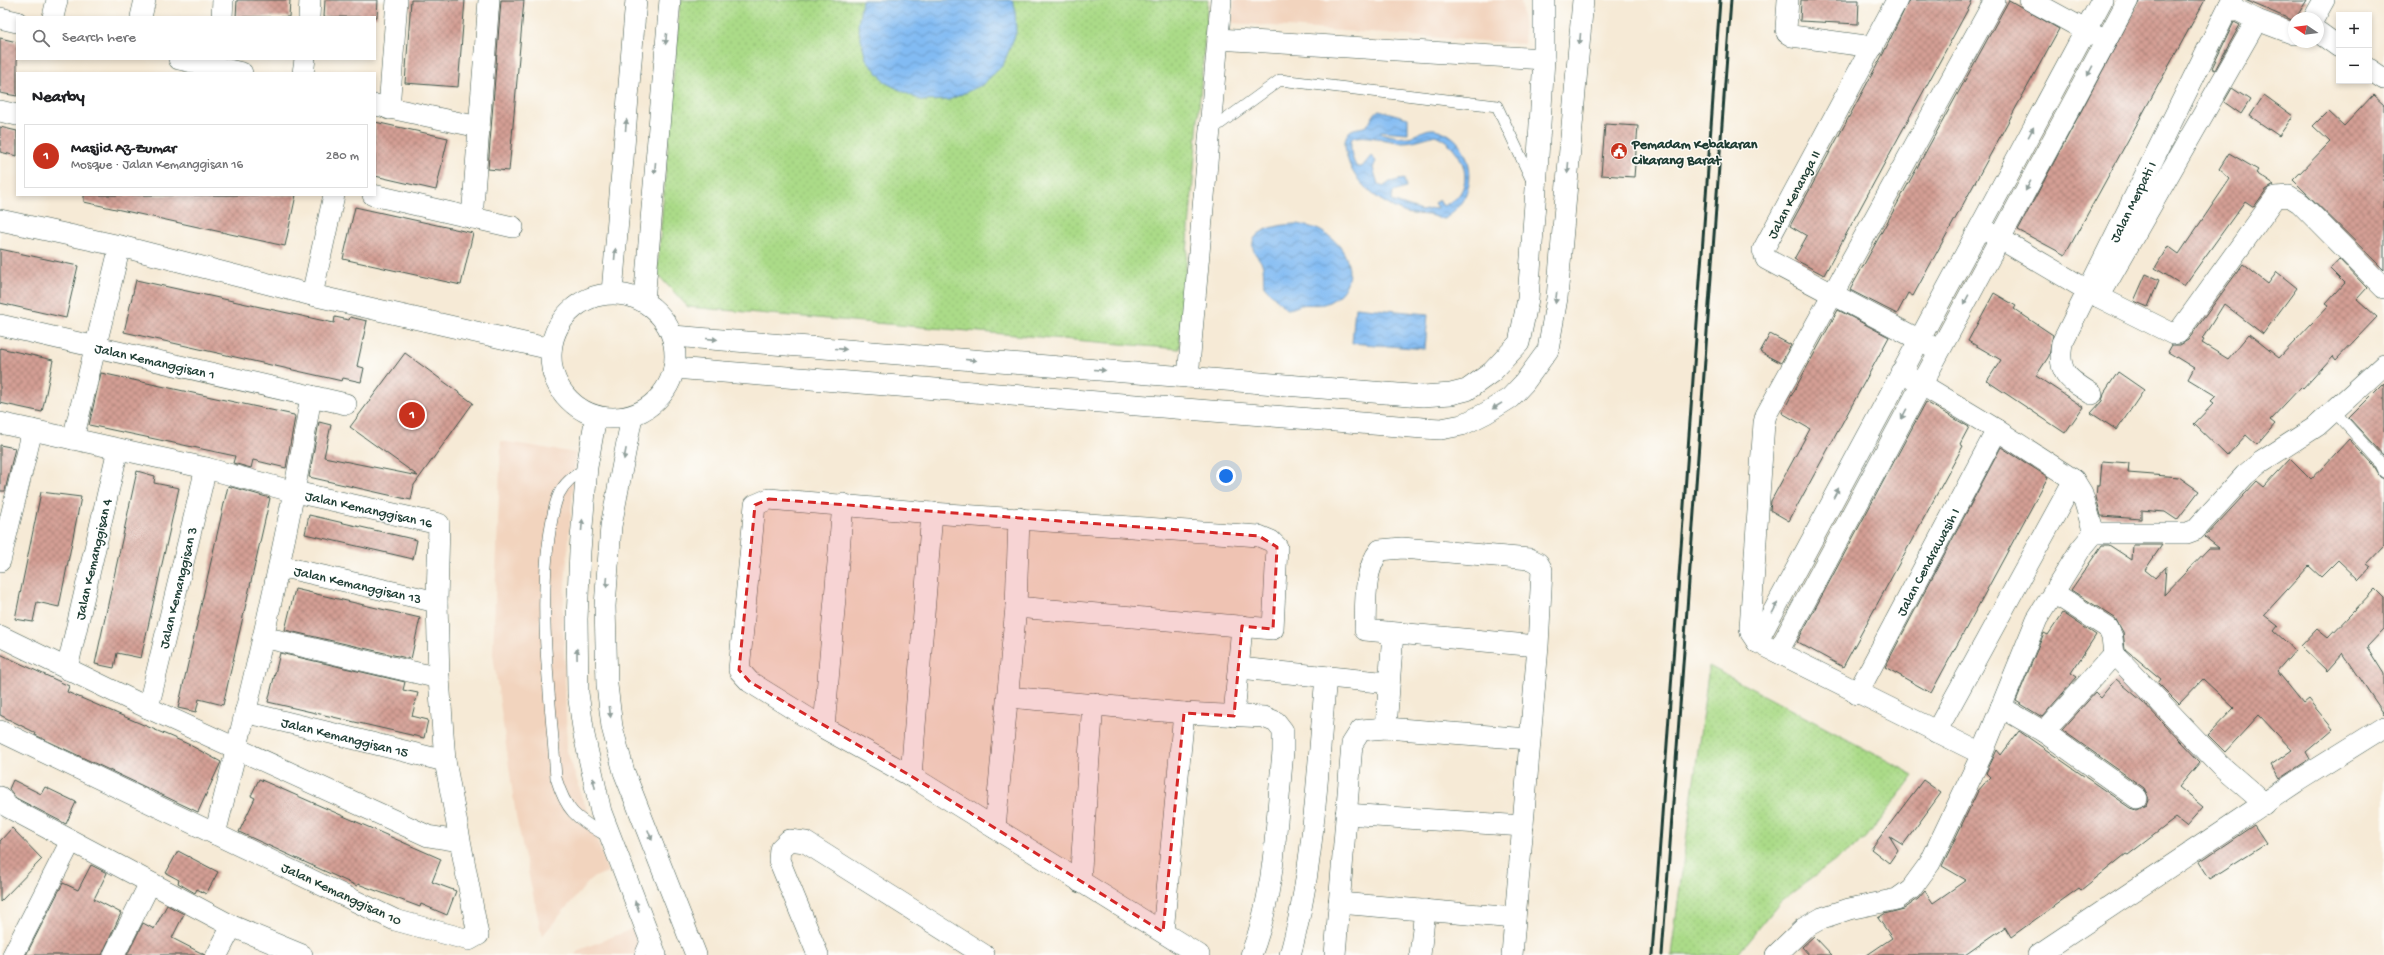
<!DOCTYPE html>
<meta charset="utf-8">
<style>
body{margin:0;font-family:"Gochi Hand",sans-serif;background:#f2f2f2;color:#202124}
.controls{position:absolute;right:12px;top:12px;display:grid;overflow:hidden;border-radius:0px;box-shadow:0 2px 6px #0003}
.controls button{width:36px;height:36px;display:grid;place-items:center;padding:0;border:0;border-bottom:1px solid #e0e0e0;background:#fff;color:#202124;font:20px sans-serif}
.compass{position:absolute;left:2288px;top:12px;width:36px;height:36px;border-radius:50%;background:#fff;box-shadow:0 2px 6px #0003;rotate:283deg}
.you{position:absolute;left:1226px;top:476px;width:14px;height:14px;margin:-10px;border:3px solid #fff;border-radius:50%;background:#1a73e8;box-shadow:0 0 0 6px #1a73e833}
.badge{display:grid;place-items:center;width:26px;height:26px;border-radius:50%;background:#c8321e;color:#fff;font-size:13px;font-weight:700}
.pin{position:absolute;translate:-50% -50%;border:2px solid #fff;box-shadow:0 1px 4px #0006}
.list{margin:0;padding:0;list-style:none}
h2{display:flex;justify-content:space-between;align-items:center;height:52px;margin:0;padding:0 16px;font-size:17px}
h2 small{font-size:13px;font-weight:400;color:#757577}
.list li{display:grid;grid-template-columns:26px 1fr auto;gap:12px;align-items:center;box-sizing:border-box;height:64px;margin:0 8px 8px;padding:0 8px;border:1px solid #e0e0e0;border-radius:0px}
.list b{display:block;font-size:15px;white-space:nowrap}
.list p{margin:0;font-size:13px;white-space:nowrap;color:#757577}
.list em{font-size:13px;font-style:normal;color:#757577}
.icon{flex:none;width:22px;height:22px;fill:none;stroke:currentColor;stroke-width:2;stroke-linecap:round;stroke-linejoin:round}
.map{position:relative;flex:none;width:2384px;height:955px;overflow:hidden}
.search{position:absolute;background:#fff;box-shadow:0 2px 6px #0003;left:16px;top:16px;width:360px;height:44px;display:flex;align-items:center;gap:10px;box-sizing:border-box;padding:0 14px;border-radius:0px;color:#757577;font-size:15px}
.panel{position:absolute;background:#fff;box-shadow:0 2px 6px #0003;left:16px;top:72px;width:360px;height:124px;border-radius:0px}
.map>svg:first-child{display:block}
.built{fill:#f2d4be}
.grass{fill:url(#grass-dots);stroke:#658c5e}
.water{fill:url(#water-waves);stroke:#507c94;fill-rule:evenodd}
.building{fill:url(#building-cross-hatch)}
.lines{fill:none;stroke-linecap:round;stroke-linejoin:round}
.service-casing{stroke:#3f574c;stroke-width:12}
.minor-casing{stroke:#3f574c;stroke-width:22}
.service{stroke:#fff;stroke-width:11}
.minor{stroke:#fff;stroke-width:21}
.rail{stroke:#1f3d34;stroke-width:3}
.oneway{fill:#8f9e9a}
.marked{fill:#d62828;fill-opacity:0.2;stroke:#d62828;stroke-width:3;stroke-dasharray:8 5;stroke-linejoin:round}
.labels{text-anchor:middle;stroke-width:3;stroke-linejoin:round;paint-order:stroke}
.poi-label{font-size:14px;font-weight:bold;fill:#1f3d34;stroke:#fdfcf7;text-anchor:start}
.street-label{font-size:14px;fill:#1f3d34;stroke:#fdfcf7}
</style>
<div class="map">
<svg width="2384" height="955" viewBox="0 0 2384 955">
<defs>
<pattern id="grass-dots" width="8" height="8" patternUnits="userSpaceOnUse"><rect width="8" height="8" fill="#abdb88"/><path d="M2 2h.1M6 6h.1" fill="none" stroke="#93bd76" stroke-width="1.8" stroke-linecap="round"/></pattern>
<pattern id="water-waves" width="16" height="10" patternUnits="userSpaceOnUse"><rect width="16" height="10" fill="#82bbf3"/><path d="M0 5q4-4 8 0t8 0" fill="none" stroke="#6a99c6"/></pattern>
<pattern id="building-cross-hatch" width="8" height="8" patternUnits="userSpaceOnUse"><rect width="8" height="8" fill="#d49f94"/><path d="M0 0l8 8M0 8l8-8" fill="none" stroke="#ab837a"/></pattern>
</defs>
<rect width="100%" height="100%" fill="#fdfcf7"/>
<filter id="ink" filterUnits="userSpaceOnUse"><feTurbulence type="fractalNoise" baseFrequency=".025" numOctaves="2"/><feDisplacementMap in="SourceGraphic" scale="8" xChannelSelector="R" yChannelSelector="G"/><feConvolveMatrix kernelMatrix="1 2 1 2 8 2 1 2 1" color-interpolation-filters="sRGB"/></filter>
<filter id="wash" filterUnits="userSpaceOnUse"><feTurbulence type="fractalNoise" baseFrequency=".012" numOctaves="4" result="noise"/><feDisplacementMap in="SourceGraphic" scale="16" xChannelSelector="R" yChannelSelector="G"/><feGaussianBlur stdDeviation="0.9" result="paint"/><feColorMatrix in="noise" values="0 0 0 0 0 0 0 0 0 0 0 0 0 0 0 0 0 1.4 0 .05"/><feComposite in="paint" operator="in"/></filter>
<g filter="url(#wash)">
<rect width="100%" height="100%" fill="#f6ead6"/>
<g class="built">
<polygon points="1234,0 1521,0 1525,44 1232,23"/>
<polygon points="501,441 576,453 563,609 567,751 608,872 592,878 542,936 516,816 493,654"/>
<polygon points="632,929 642,955 575,955 579,950"/>
</g>
<g class="grass">
<polygon points="680,0 1208,0 1179,349 688,307 657,274"/>
<polygon points="1709,666 1914,775 1866,838 1781,901 1737,955 1671,955"/>
</g>
<g class="water">
<polygon points="862,0 1012,0 1015,7 1016,33 1003,65 982,85 949,100 922,101 886,83 866,59 858,26"/>
<path d="M 1379,110 L 1408,118 L 1408,133 L 1381,131 L 1381,133 C 1389,135 1399,138 1408,137 C 1417,136 1424,128 1434,129 C 1464,134 1478,170 1465,196 C 1461,205 1452,213 1445,219 C 1439,219 1434,216 1428,215 C 1421,214 1413,215 1406,213 C 1382,204 1352,183 1347,156 C 1345,148 1343,139 1349,132 C 1354,127 1360,129 1366,126 C 1372,122 1372,114 1379,110 ZM 1435,135 C 1465,147 1480,192 1443,206 L 1439,200 L 1434,203 L 1437,208 L 1421,211 L 1392,201 L 1393,192 L 1406,188 L 1404,179 L 1390,182 L 1383,187 L 1378,184 L 1373,168 L 1376,161 L 1371,156 L 1362,167 L 1357,167 C 1352,161 1349,146 1352,138 C 1367,133 1386,142 1402,142 C 1414,142 1424,138 1435,135 Z"/>
<path d="M 1298,224 C 1307,226 1317,228 1324,233 C 1352,249 1360,286 1329,302 C 1320,307 1310,303 1301,305 C 1295,307 1293,309 1286,309 L 1264,286 C 1263,280 1264,273 1263,267 C 1262,260 1254,255 1253,248 C 1249,228 1285,224 1298,224 Z"/>
<polygon points="1355,307 1428,314 1425,349 1352,343"/>
</g>
<g id="blocks">
<g class="building">
<polygon points="237,0 290,0 289,17 236,17"/>
<polygon points="325,0 378,0 377,17 324,17"/>
<polygon points="411,0 465,0 458,87 405,83"/>
<polygon points="501,0 524,0 509,171 488,169"/>
<polygon points="1801,0 1859,0 1858,24 1800,21"/>
<polygon points="1909,0 1973,0 1824,275 1794,259 1807,236 1790,226 1883,54"/>
<polygon points="2009,0 2059,29 1913,296 1908,293 1897,314 1850,290"/>
<polygon points="2140,0 2205,0 2065,255 2018,230"/>
<polygon points="2245,0 2307,0 2294,21"/>
<polygon points="2234,22 2240,25 2215,70 2212,68"/>
<polygon points="0,38 17,42 17,96 0,93"/>
<polygon points="2232,88 2250,100 2241,114 2224,102"/>
<polygon points="2264,95 2293,116 2279,136 2250,116"/>
<polygon points="2373,95 2384,105 2384,270 2293,180 2330,142 2313,126 2328,111 2344,126"/>
<polygon points="375,122 448,138 436,190 375,176"/>
<polygon points="1605,124 1638,126 1634,177 1601,175"/>
<polygon points="0,127 17,131 17,156 0,152"/>
<polygon points="2229,153 2258,170 2256,173 2274,185 2266,190 2254,207 2245,201 2184,286 2155,268 2168,246 2179,254 2230,179 2219,169"/>
<polygon points="84,195 296,195 285,246 84,202"/>
<polygon points="355,207 473,233 461,285 343,259"/>
<polygon points="0,249 78,266 66,318 0,303"/>
<polygon points="2339,259 2367,288 2357,299 2377,317 2336,360 2333,356 2303,389 2301,387 2270,420 2275,424 2257,445 2246,435 2227,456 2194,424 2214,403 2211,401 2216,396 2188,379 2194,368 2168,352 2172,345 2180,345 2188,340 2243,264 2268,284 2277,272 2297,288 2263,334 2224,304 2202,339 2204,340 2202,343 2228,359 2249,334 2279,358 2329,305 2326,303 2344,283 2330,269"/>
<polygon points="2146,274 2159,280 2148,307 2134,301"/>
<polygon points="136,280 334,323 335,317 349,320 350,317 367,321 357,366 364,368 361,382 343,378 342,381 124,332"/>
<polygon points="1994,293 2016,306 2014,309 2053,335 2049,356 2036,376 2083,407 2065,433 1987,381 2001,360 1968,341"/>
<polygon points="1838,310 1889,337 1789,521 1770,510 1771,501 1810,429 1782,413"/>
<polygon points="1770,334 1791,345 1781,363 1760,352"/>
<polygon points="0,348 53,360 42,412 0,403"/>
<polygon points="405,353 473,403 414,485 411,500 309,477 319,422 331,425 324,457 418,476 350,427"/>
<polygon points="2118,372 2144,390 2117,430 2091,413 2102,401 2104,393"/>
<polygon points="101,373 294,415 295,417 286,468 253,460 251,468 233,463 235,456 89,425"/>
<polygon points="2384,383 2384,456 2349,418"/>
<polygon points="1926,402 1969,427 1960,444 1963,446 1843,667 1797,642"/>
<polygon points="2349,439 2373,465 2380,477 2384,479 2384,546 2367,564 2371,567 2359,580 2338,560 2321,577 2309,566 2264,615 2278,626 2274,631 2295,650 2277,671 2303,703 2308,699 2333,729 2306,752 2310,759 2279,779 2271,765 2292,750 2259,715 2225,752 2208,735 2234,708 2203,679 2179,704 2158,683 2161,679 2125,649 2123,632 2115,618 2071,590 2102,545 2109,545 2132,560 2133,545 2162,545 2145,570 2155,578 2166,566 2164,595 2209,548 2219,548 2205,537 2257,481 2264,487 2290,459 2311,480"/>
<polygon points="0,445 15,448 5,491 0,491"/>
<polygon points="2001,447 2048,477 1931,693 1885,667"/>
<polygon points="2102,461 2129,463 2128,473 2179,477 2199,491 2177,520 2165,512 2141,510 2141,519 2101,516 2096,497 2097,485 2100,485"/>
<polygon points="137,471 155,476 154,483 179,488 141,658 117,653 114,668 95,664"/>
<polygon points="228,486 270,498 223,705 199,699 196,712 178,708"/>
<polygon points="41,492 81,497 59,607 37,602 33,622 15,619"/>
<polygon points="309,515 417,540 413,559 305,534"/>
<polygon points="295,589 420,618 411,659 285,630"/>
<polygon points="2375,589 2384,598 2384,629 2367,647 2384,674 2384,714 2343,653 2327,671 2301,646 2317,629 2328,638"/>
<polygon points="2063,613 2096,635 2071,673 2077,677 2042,717 2016,701 2044,633 2048,635"/>
<polygon points="280,653 405,682 403,690 418,693 412,716 428,720 424,738 268,702"/>
<polygon points="0,654 69,686 67,692 188,744 221,762 198,812 35,735 36,733 0,715"/>
<polygon points="2116,679 2142,701 2200,762 2179,787 2203,807 2186,826 2176,818 2128,855 2126,854 2081,890 2079,888 2011,937 2005,927 1965,955 1867,955 1892,938 1878,918 1884,914 1904,909 1918,899 1925,891 1933,903 1966,880 1942,866 1978,791 1990,777 1986,773 1997,750 2001,755 2019,731 2130,808 2136,810 2147,805 2149,799 2144,788 2062,730 2095,693 2100,698"/>
<polygon points="259,779 441,859 432,882 456,891 447,915 421,904 420,907 358,884 357,886 239,832 255,798 251,796"/>
<polygon points="13,780 41,794 45,787 76,802 66,824 16,798 9,789"/>
<polygon points="1923,780 1941,793 1903,845 1890,837 1898,850 1889,863 1871,849"/>
<polygon points="2254,825 2266,843 2210,879 2199,862"/>
<polygon points="12,828 42,859 0,902 0,841"/>
<polygon points="178,851 218,872 206,894 197,889 195,893 178,883 179,880 166,873"/>
<polygon points="91,865 107,873 94,899 121,913 102,955 26,955 63,883 78,890"/>
<polygon points="167,905 184,914 172,938 205,955 127,955 143,923 154,929"/>
<polygon points="1814,936 1832,955 1809,955 1802,947"/>
</g>
</g>
</g>
<g filter="url(#ink)">
<use href="#blocks" fill-opacity="0" stroke="#3f574c" stroke-width="1"/>
<g class="lines">
<g class="service-casing">
<g id="service">
<polyline points="1210,131 1280,80 1497,106 1533,183"/>
<polyline points="2334,411 2379,461 2384,472"/>
<path d="M 587,467 C 576,475 565,481 559,494 C 553,507 551,524 549,538 C 538,613 551,702 556,778 C 567,814 577,818 608,837"/>
<polyline points="640,955 648,936"/>
</g>
</g>
<g class="minor-casing">
<g id="minor">
<polyline points="1788,0 1786,29 1787,33 1792,36 1873,47"/>
<polyline points="1897,0 1763,250 1766,259 1931,346"/>
<polyline points="2030,0 2098,37"/>
<polyline points="2229,6 2257,20 2294,34"/>
<polyline points="53,17 57,0"/>
<polyline points="141,17 145,0"/>
<polyline points="222,17 223,0"/>
<polyline points="309,17 310,0"/>
<polyline points="0,18 17,22"/>
<polyline points="2314,18 2324,0"/>
<polyline points="2318,32 2339,47"/>
<polyline points="1218,39 1221,0"/>
<polyline points="179,59 242,73"/>
<polyline points="2369,69 2384,79"/>
<polyline points="303,73 305,59"/>
<polyline points="376,105 479,127"/>
<polyline points="389,109 397,0"/>
<polyline points="0,111 17,115"/>
<polyline points="373,195 513,227"/>
<polyline points="472,218 489,0"/>
<polyline points="0,220 120,246 312,295 551,349"/>
<polyline points="1987,231 2099,297 2173,334 2178,333 2276,197 2289,196 2300,203 2384,288"/>
<polyline points="612,293 636,0"/>
<circle cx="613" cy="356" r="62"/>
<polyline points="312,295 334,195"/>
<polyline points="2099,297 2257,20"/>
<polyline points="644,301 670,0"/>
<path id="s1" d="M 0,325 L 346,404"/>
<polyline points="673,336 1423,396 1451,394 1467,390 1492,372 1519,343 1528,299 1536,189 1544,59 1544,0"/>
<polyline points="674,368 1423,428 1441,429 1462,425 1486,413 1510,398 1524,383 1548,350 1557,298 1583,0"/>
<polyline points="1188,377 1218,39 1544,59"/>
<path id="s2" d="M 2092,394 C 2068,379 2057,373 2062,343 L 2232,0"/>
<polyline points="596,416 587,467 580,551 577,619 578,693 584,735 601,812 656,955"/>
<polyline points="632,416 611,526 605,606 607,685 612,727 624,772 696,955"/>
<path id="s3" d="M 0,423 L 206,468 L 295,492 L 439,524 L 437,602 L 439,678 L 445,761 L 478,935 L 469,940 L 395,920 L 0,731"/>
<polyline points="73,439 120,246"/>
<polyline points="2094,533 2187,533 2195,530 2245,475 2261,462 2317,426 2384,365"/>
<polyline points="0,561 32,430"/>
<path id="s4" d="M 279,566 L 437,602"/>
<polyline points="2054,593 2108,628 2112,637 2114,654 2220,765 2265,804"/>
<polyline points="1016,607 1273,629 1277,547 1271,541 1259,536 932,513 769,499 755,505 739,670 750,682 824,728 911,776 1199,955"/>
<polyline points="0,636 148,708 428,836 459,841"/>
<polyline points="263,637 439,678"/>
<polyline points="1757,642 2102,0"/>
<polyline points="1778,652 2128,0"/>
<polyline points="1239,668 1389,683"/>
<path id="s5" d="M 67,669 L 118,449"/>
<path id="s6" d="M 1857,694 L 1997,430"/>
<path d="M 1008,697 L 1184,713 L 1264,717 L 1276,722 L 1283,731 L 1283,752 C 1276,819 1276,892 1251,955"/>
<polyline points="2001,707 2044,732 2114,654"/>
<path id="s7" d="M 148,708 L 206,468"/>
<path id="s8" d="M 245,712 L 445,761"/>
<polyline points="1234,716 1242,626"/>
<polyline points="824,728 843,504"/>
<polyline points="1386,728 1393,633"/>
<polyline points="1936,732 2074,480"/>
<polyline points="2044,732 2137,798"/>
<polyline points="1982,754 1757,642 1751,633 1750,628 1764,423 1766,415 1995,0"/>
<polyline points="911,776 932,513"/>
<polyline points="0,797 8,807 232,926 302,955"/>
<polyline points="1346,814 1523,826"/>
<polyline points="995,828 1016,607 1019,518"/>
<path d="M 215,834 C 252,689 287,544 311,396"/>
<polyline points="1080,882 1093,703"/>
<polyline points="1339,903 1515,918"/>
<polyline points="1163,932 1184,713"/>
<polyline points="13,955 71,841"/>
<polyline points="114,955 150,883"/>
<polyline points="217,955 232,926"/>
<polyline points="818,955 779,860 780,849 789,840 805,842 984,955"/>
<path d="M 1290,955 C 1315,865 1317,770 1326,677"/>
<polyline points="1335,955 1352,744 1361,730 1386,728 1529,739"/>
<polyline points="1420,955 1425,910"/>
<path d="M 1512,955 L 1538,646 L 1542,570 L 1538,563 L 1530,559 L 1402,548 L 1380,550 C 1363,571 1366,604 1365,630 L 1538,646"/>
<polyline points="1776,955 1804,928 1822,918 1849,909 1897,899 1911,889 1930,863 1982,754 2037,619 2080,550 2094,533 2082,493 2074,480 1997,430 1901,372"/>
<polyline points="2038,955 2296,782 2384,727"/>
</g>
</g>
<use href="#service" class="service"/>
<use href="#minor" class="minor"/>
<g class="rail">
<polyline points="1652,955 1720,0"/>
<polyline points="1662,955 1731,0"/>
</g>
</g>
<defs><path id="oneway-solid" d="M-6-.8H1V-3.2L6.5 0L1 3.2V.8H-6Z"/></defs>
<g class="oneway">
<use href="#oneway-solid" transform="translate(666 39) rotate(95)"/>
<use href="#oneway-solid" transform="translate(1580 39) rotate(95)"/>
<use href="#oneway-solid" transform="translate(2090 71) rotate(118)"/>
<use href="#oneway-solid" transform="translate(626 125) rotate(-85)"/>
<use href="#oneway-solid" transform="translate(2031 132) rotate(-62)"/>
<use href="#oneway-solid" transform="translate(655 168) rotate(95)"/>
<use href="#oneway-solid" transform="translate(1568 168) rotate(95)"/>
<use href="#oneway-solid" transform="translate(2028 186) rotate(118)"/>
<use href="#oneway-solid" transform="translate(615 254) rotate(-85)"/>
<use href="#oneway-solid" transform="translate(1556 298) rotate(97)"/>
<use href="#oneway-solid" transform="translate(1966 300) rotate(118)"/>
<use href="#oneway-solid" transform="translate(712 339) rotate(5)"/>
<use href="#oneway-solid" transform="translate(841 349) rotate(5)"/>
<use href="#oneway-solid" transform="translate(971 360) rotate(5)"/>
<use href="#oneway-solid" transform="translate(1100 370) rotate(5)"/>
<use href="#oneway-solid" transform="translate(1497 406) rotate(148)"/>
<use href="#oneway-solid" transform="translate(1904 414) rotate(118)"/>
<use href="#oneway-solid" transform="translate(625 454) rotate(101)"/>
<use href="#oneway-solid" transform="translate(1836 493) rotate(-62)"/>
<use href="#oneway-solid" transform="translate(582 525) rotate(-85)"/>
<use href="#oneway-solid" transform="translate(607 582) rotate(95)"/>
<use href="#oneway-solid" transform="translate(1775 608) rotate(-62)"/>
<use href="#oneway-solid" transform="translate(577 654) rotate(-91)"/>
<use href="#oneway-solid" transform="translate(610 712) rotate(84)"/>
<use href="#oneway-solid" transform="translate(594 783) rotate(-102)"/>
<use href="#oneway-solid" transform="translate(650 835) rotate(68)"/>
<use href="#oneway-solid" transform="translate(637 906) rotate(-111)"/>
</g>
</g>
<path class="marked" d="M 769,499 L 1259,536 L 1277,547 L 1273,629 L 1242,626 L 1234,716 L 1184,713 L 1163,932 L 911,776 L 750,682 L 739,670 L 755,505 Z"/>
<defs>
<g id="civic-disc" transform="scale(0.9)"><circle r="9.5" fill="#c8321e" stroke="#fdfcf7"/><path d="M-.6-6.5H3V-4.5H.6V-3L4-1V1h2V6H-6V1h2V-1L-.6-3ZM-1.2 2.5V6h2.4V2.5Z" fill="#fff"/></g>
</defs>
<g fill-rule="evenodd">
<use href="#civic-disc" x="1619" y="151"/>
</g>
<g class="labels">
<g class="poi-label">
<text x="1632" y="148">Pemadam Kebakaran<tspan x="1632" dy="16">Cikarang Barat</tspan></text>
</g>
<g class="street-label">
<text transform="translate(1793 194) rotate(-62)" y="5">Jalan Kenanga II</text>
<text dy="5" stroke="none"><textPath href="#s2" startOffset="223">Jalan Merpati I</textPath></text>
<text dy="5" stroke="none"><textPath href="#s1" startOffset="159">Jalan Kemanggisan 1</textPath></text>
<text dy="5" stroke="none"><textPath href="#s3" startOffset="379">Jalan Kemanggisan 16</textPath></text>
<text dy="5" stroke="none"><textPath href="#s5" startOffset="113">Jalan Kemanggisan 4</textPath></text>
<text dy="5" stroke="none"><textPath href="#s6" startOffset="150">Jalan Cendrawasih I</textPath></text>
<text dy="5" stroke="none"><textPath href="#s4" startOffset="81">Jalan Kemanggisan 13</textPath></text>
<text dy="5" stroke="none"><textPath href="#s7" startOffset="124">Jalan Kemanggisan 3</textPath></text>
<text dy="5" stroke="none"><textPath href="#s8" startOffset="103">Jalan Kemanggisan 15</textPath></text>
<text transform="translate(342 893) rotate(25)" y="5">Jalan Kemanggisan 10</text>
</g>
</g>
</svg>
<div class="controls">
<button>+</button>
<button>−</button>
</div>
<svg class="compass" viewBox="-18 -18 36 36"><path d="M0-13l5 13h-10z" fill="#e53935"/><path d="M0 13l5-13h-10z" fill="#757577"/></svg>
<div class="you"></div>
<div class="pin badge" style="left:412px;top:415px">1</div>
<div class="search"><svg class="icon" aria-label="search" viewBox="0 0 24 24"><circle cx="10" cy="10" r="6"/><path d="M15 15l6 6"/></svg>Search here</div>
<section class="panel">
<h2>Nearby<small></small></h2>
<ul class="list">
<li><span class="badge">1</span><div><b>Masjid Az-Zumar</b><p>Mosque · Jalan Kemanggisan 16</p></div><em>280 m</em></li>
</ul>
</section>
</div>
